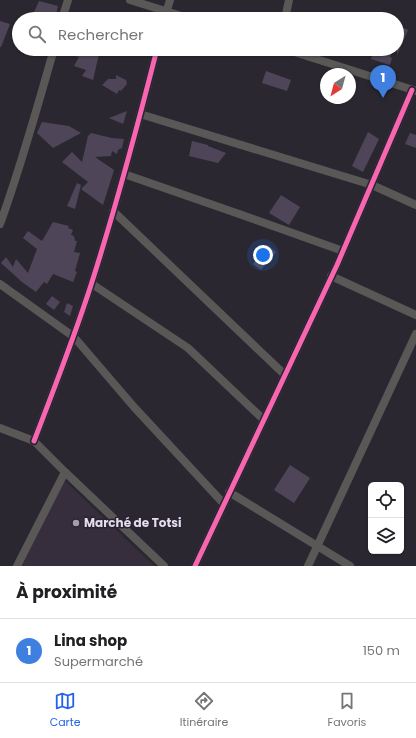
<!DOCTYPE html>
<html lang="fr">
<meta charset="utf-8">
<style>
body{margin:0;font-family:Poppins,sans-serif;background:#f2f2f2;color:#202124}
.controls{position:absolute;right:12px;bottom:12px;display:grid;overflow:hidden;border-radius:6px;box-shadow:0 1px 3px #0004}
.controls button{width:36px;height:36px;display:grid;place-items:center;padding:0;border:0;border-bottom:1px solid #e0e0e0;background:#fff;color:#202124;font:20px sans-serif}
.compass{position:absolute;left:320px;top:68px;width:36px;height:36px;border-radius:50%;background:#fff;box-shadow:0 1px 3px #0004;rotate:216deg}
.you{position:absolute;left:263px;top:255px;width:14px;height:14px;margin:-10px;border:3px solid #fff;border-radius:50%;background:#1a73e8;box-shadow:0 0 0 6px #1a73e833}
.badge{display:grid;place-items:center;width:26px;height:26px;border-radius:50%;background:#2563eb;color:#fff;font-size:13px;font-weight:700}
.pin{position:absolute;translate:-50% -33px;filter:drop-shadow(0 1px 2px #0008)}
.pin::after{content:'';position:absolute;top:21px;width:14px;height:12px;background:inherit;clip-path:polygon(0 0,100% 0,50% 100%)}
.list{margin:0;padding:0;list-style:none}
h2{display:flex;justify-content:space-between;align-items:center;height:52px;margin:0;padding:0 16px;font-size:17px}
h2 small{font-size:13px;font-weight:400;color:#757577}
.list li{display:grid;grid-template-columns:26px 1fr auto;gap:12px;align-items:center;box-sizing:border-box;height:64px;padding:0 16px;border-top:1px solid #e0e0e0}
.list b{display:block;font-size:15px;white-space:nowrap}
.list p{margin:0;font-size:13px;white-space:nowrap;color:#757577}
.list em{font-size:13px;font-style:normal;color:#757577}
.icon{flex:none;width:22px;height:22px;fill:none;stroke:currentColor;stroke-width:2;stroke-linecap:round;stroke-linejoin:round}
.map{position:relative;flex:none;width:416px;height:566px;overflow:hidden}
.search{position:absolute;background:#fff;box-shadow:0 1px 3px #0004;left:12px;right:12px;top:12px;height:44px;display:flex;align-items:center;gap:10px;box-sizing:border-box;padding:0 14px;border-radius:22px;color:#757577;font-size:15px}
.sheet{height:116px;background:#fff}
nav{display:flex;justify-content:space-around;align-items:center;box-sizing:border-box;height:56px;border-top:1px solid #e0e0e0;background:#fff;font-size:11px;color:#757577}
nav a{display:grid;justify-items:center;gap:2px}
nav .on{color:#2563eb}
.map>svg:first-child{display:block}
.commercial{fill:#362e3c}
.building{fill:#4e4558}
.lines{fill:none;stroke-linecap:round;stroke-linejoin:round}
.minor{stroke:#5a5757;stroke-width:8}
.cycleway-casing{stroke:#2a2334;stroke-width:8}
.cycleway{stroke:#f766af;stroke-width:5}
.poi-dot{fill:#a29ea8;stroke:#2a2334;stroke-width:1.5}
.labels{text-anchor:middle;stroke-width:3;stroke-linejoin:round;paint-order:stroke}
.poi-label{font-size:12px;font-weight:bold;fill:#e2dee9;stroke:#2a2334;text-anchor:start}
</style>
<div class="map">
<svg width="416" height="566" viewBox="0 0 416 566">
<rect width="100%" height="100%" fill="#2b2730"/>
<polygon class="commercial" points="65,481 154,566 20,566"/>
<g class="building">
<polygon points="39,1 58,6 55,19 31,19"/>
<polygon points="0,21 10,24 1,47 0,47"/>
<polygon points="397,25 408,30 397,55"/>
<polygon points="65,49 84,49 83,51 88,52 88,53 99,54 93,80 82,76 86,70 74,66 79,57 64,53"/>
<polygon points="374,49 393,49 390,57 392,58 390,65 371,59"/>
<polygon points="266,71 291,80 287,91 262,83"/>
<polygon points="116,75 126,80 127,84 121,91 119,90 117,94 102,85 108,79 116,79"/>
<polygon points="127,111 123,124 109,118"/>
<polygon points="42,122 69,126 81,133 53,148 37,133"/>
<polygon points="368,132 379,139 363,172 352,166"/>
<polygon points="91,133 112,138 124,139 122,148 118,150 117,154 112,151 111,156 95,157 114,170 103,205 81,189 88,182 62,162 72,152 82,162 88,136"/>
<polygon points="410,133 416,135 416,148 405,144"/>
<polygon points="192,141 208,145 208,146 226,153 218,163 189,156"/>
<polygon points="77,183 81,185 75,209 67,206"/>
<polygon points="281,195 300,207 289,225 269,213"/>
<polygon points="53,222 69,226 68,228 73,230 71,235 74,236 75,241 77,241 74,252 80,253 75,271 77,272 73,282 53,274 47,284 44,282 36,292 22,282 1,263 6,257 13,267 16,259 28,273 37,249 23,238 28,231 42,241"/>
<polygon points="268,245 276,252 261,270 253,264"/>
<polygon points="52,296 60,302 54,310 46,304"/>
<polygon points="67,303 73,306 70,316 64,312"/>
<polygon points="290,465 310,478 294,503 274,490"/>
</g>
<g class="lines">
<g class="minor">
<polyline points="130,0 191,19"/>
<polyline points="62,19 68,0"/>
<polyline points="164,19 170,0"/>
<polyline points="285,19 289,0"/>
<polyline points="285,49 416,91"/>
<polyline points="140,114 372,185 416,205"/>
<polyline points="124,174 242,215 343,251"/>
<polyline points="113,211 285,375"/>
<path d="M 0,224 C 21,167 37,108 54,49"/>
<polyline points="331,276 416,315"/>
<polyline points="0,284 74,337 134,407 224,504"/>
<polyline points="92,284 188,348 264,420"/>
<polyline points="0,428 34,441 65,472 164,566"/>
<path d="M 34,441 C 54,389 74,338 91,285 C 116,207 137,128 157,49"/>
<polyline points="229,492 350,566"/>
<polyline points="17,566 65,472"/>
<polyline points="195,566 337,265 412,90"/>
<polyline points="308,566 416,334"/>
</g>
<g class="cycleway-casing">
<g id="cycleway">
<path d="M 34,441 C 54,389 74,338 91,285 C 116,207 137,128 157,49"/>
<polyline points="195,566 337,265 412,90"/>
</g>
</g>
<use href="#cycleway" class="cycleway"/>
</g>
<circle class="poi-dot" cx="76" cy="523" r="4"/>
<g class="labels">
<g class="poi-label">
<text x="84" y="527">Marché de Totsi</text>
</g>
</g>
</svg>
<div class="controls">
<button><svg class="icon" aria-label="locate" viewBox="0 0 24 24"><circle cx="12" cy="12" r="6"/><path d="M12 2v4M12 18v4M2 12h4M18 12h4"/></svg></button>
<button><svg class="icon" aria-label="layers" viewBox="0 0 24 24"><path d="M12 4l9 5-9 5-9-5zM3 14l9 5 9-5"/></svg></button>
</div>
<svg class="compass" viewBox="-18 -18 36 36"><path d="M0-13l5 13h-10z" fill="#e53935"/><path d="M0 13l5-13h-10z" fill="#757577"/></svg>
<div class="you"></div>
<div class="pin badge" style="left:383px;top:98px;background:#3f7fe0">1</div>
<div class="search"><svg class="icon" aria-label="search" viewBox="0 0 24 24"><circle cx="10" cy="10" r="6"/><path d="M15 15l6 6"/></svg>Rechercher</div>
</div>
<section class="sheet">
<h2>À proximité<small></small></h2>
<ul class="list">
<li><span class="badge" style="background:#3f7fe0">1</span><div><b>Lina shop</b><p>Supermarché</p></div><em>150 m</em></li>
</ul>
</section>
<nav>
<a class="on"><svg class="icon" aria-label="map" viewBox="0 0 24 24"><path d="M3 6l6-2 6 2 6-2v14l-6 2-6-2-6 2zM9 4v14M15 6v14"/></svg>Carte</a>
<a><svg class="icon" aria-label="directions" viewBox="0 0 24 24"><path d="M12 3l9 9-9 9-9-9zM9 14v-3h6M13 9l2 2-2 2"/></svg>Itinéraire</a>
<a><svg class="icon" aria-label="saved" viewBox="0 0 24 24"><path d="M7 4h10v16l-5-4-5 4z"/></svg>Favoris</a>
</nav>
